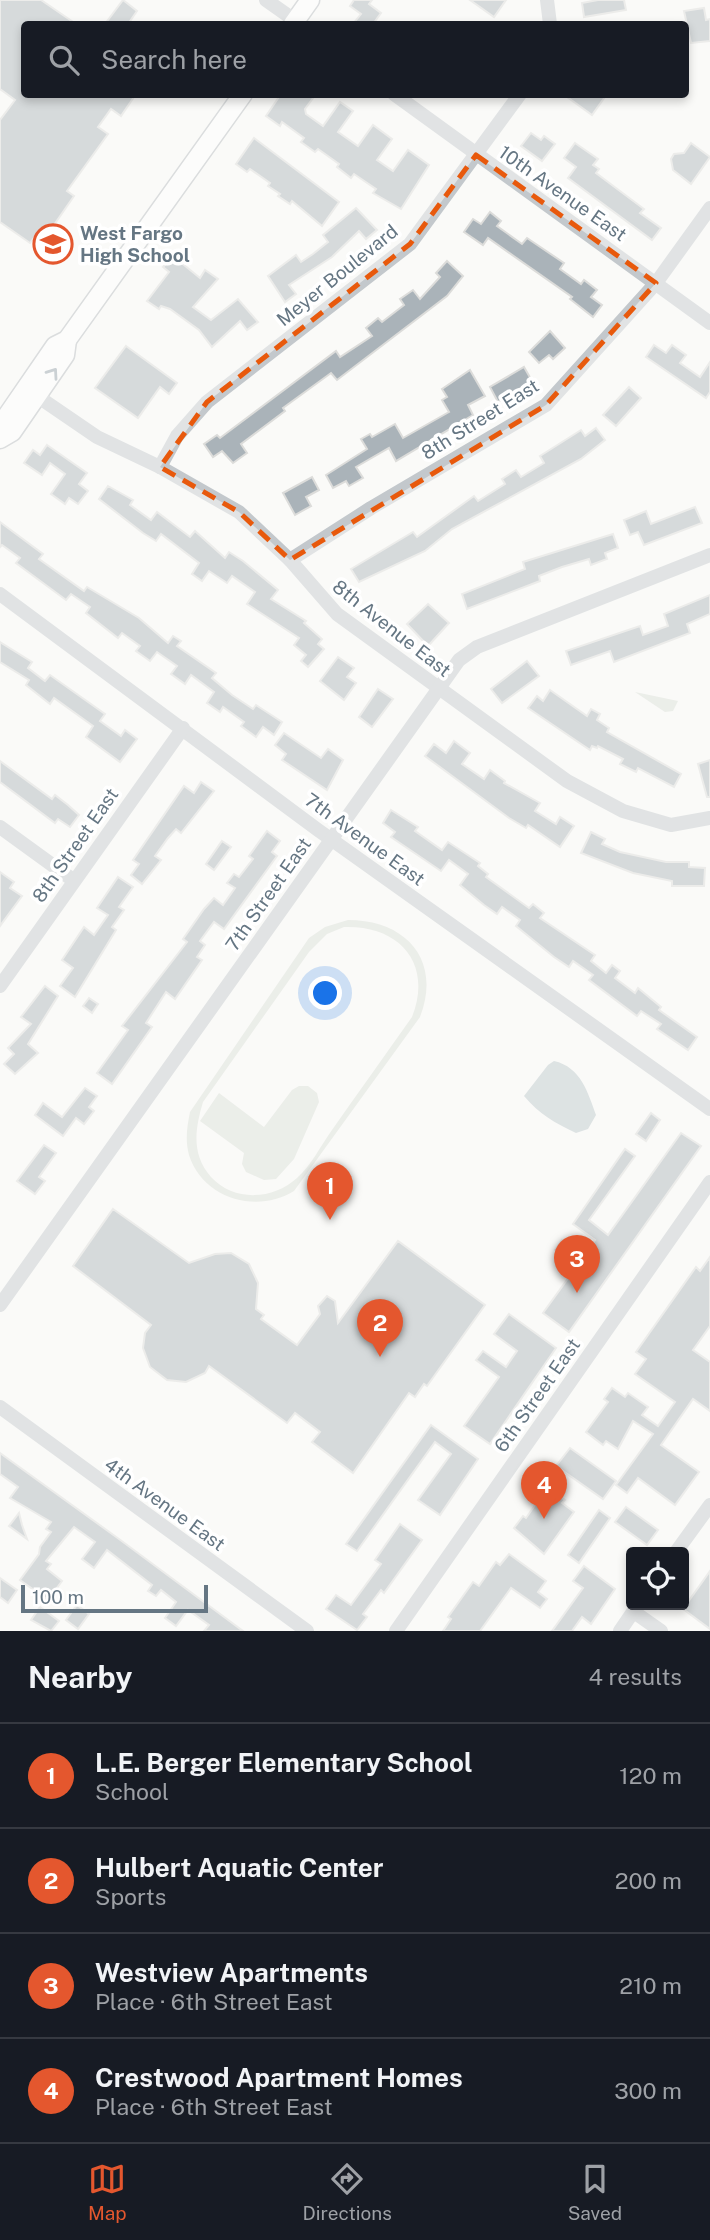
<!DOCTYPE html>
<meta charset="utf-8">
<style>
body{margin:0;font-family:"Public Sans",sans-serif;background:#20242c;color:#f1f3f6}
.controls{position:absolute;right:21px;bottom:21px;display:grid;overflow:hidden;border-radius:7px;box-shadow:0 4px 10px #0003}
.controls button{width:63px;height:63px;display:grid;place-items:center;padding:0;border:0;border-bottom:2px solid #363941;background:#171b24;color:#f1f3f6;font:35px sans-serif}
.scale{position:absolute;left:21px;bottom:18px;width:187px;box-sizing:border-box;padding-left:7px;border:4px solid #657683;border-top:0;font-size:19px;line-height:24px;white-space:nowrap;color:#657683;-webkit-text-stroke:5px #fff;paint-order:stroke}
.you{position:absolute;left:326px;top:994px;width:24px;height:24px;margin:-18px;border:5px solid #fff;border-radius:50%;background:#1a73e8;box-shadow:0 0 0 10px #1a73e833}
.badge{display:grid;place-items:center;width:46px;height:46px;border-radius:50%;background:#e4572e;color:#fff;font-size:23px;font-weight:700}
.pin{position:absolute;translate:-50% -58px;filter:drop-shadow(0 2px 4px #0008)}
.pin::after{content:'';position:absolute;top:37px;width:24px;height:21px;background:inherit;clip-path:polygon(0 0,100% 0,50% 100%)}
.list{margin:0;padding:0;list-style:none}
h2{display:flex;justify-content:space-between;align-items:center;height:91px;margin:0;padding:0 28px;font-size:30px}
h2 small{font-size:23px;font-weight:400;color:#9ea1a6}
.list li{display:grid;grid-template-columns:46px 1fr auto;gap:21px;align-items:center;box-sizing:border-box;height:105px;padding:0 28px;border-top:2px solid #363941}
.list b{display:block;font-size:26px;white-space:nowrap}
.list p{margin:0;font-size:23px;white-space:nowrap;color:#9ea1a6}
.list em{font-size:23px;font-style:normal;color:#9ea1a6}
.icon{flex:none;width:38px;height:38px;fill:none;stroke:currentColor;stroke-width:2;stroke-linecap:round;stroke-linejoin:round}
.map{position:relative;flex:none;width:710px;height:1631px;overflow:hidden}
.search{position:absolute;background:#171b24;box-shadow:0 4px 10px #0003;left:21px;right:21px;top:21px;height:77px;display:flex;align-items:center;gap:18px;box-sizing:border-box;padding:0 24px;border-radius:7px;color:#9ea1a6;font-size:26px}
.sheet{height:511px;background:#171b24}
nav{display:flex;justify-content:space-around;align-items:center;box-sizing:border-box;height:98px;border-top:2px solid #363941;background:#171b24;font-size:19px;color:#9ea1a6}
nav a{display:grid;justify-items:center;gap:4px}
nav .on{color:#e4572e}
.map>svg:first-child{display:block}
.green{fill:#dadfd7;fill-rule:evenodd}
.water{fill:#bbc7cb}
.building{fill:#aab3b9;stroke:#dcdcda;stroke-width:2}
.lines{fill:none;stroke-linecap:round;stroke-linejoin:round}
.major-casing{stroke:#b5babe;stroke-width:21}
.minor{stroke:#c3c8cc;stroke-width:14}
.major{stroke:#fff;stroke-width:18}
.oneway{stroke:#939fa8}
.marked{fill:none;stroke:#e8590c;stroke-width:5;stroke-dasharray:14 9;stroke-linejoin:round}
.labels{text-anchor:middle;stroke-width:7;stroke-linejoin:round;paint-order:stroke}
.street-label{font-size:19px;fill:#657683;stroke:#fff}
.poi-label{font-size:19px;font-weight:bold;fill:#657683;stroke:#fff;text-anchor:start}
</style>
<div class="map">
<svg width="710" height="1631" viewBox="0 0 710 1631">
<rect width="100%" height="100%" fill="#fafaf8"/>
<g class="green">
<polygon points="635,692 678,701 673,711 665,712"/>
<path d="M 348,920 C 406,920 442,960 420,1017 L 294,1191 C 257,1214 203,1199 189,1155 C 185,1140 187,1127 190,1112 L 309,938 L 325,927 ZM 344,927 C 400,925 433,964 412,1017 C 385,1055 358,1093 332,1130 C 321,1145 311,1166 297,1178 C 273,1200 234,1202 211,1177 C 191,1154 195,1129 203,1102 L 309,952 L 327,934 Z"/>
<polygon points="299,1086 308,1086 317,1093 319,1102 294,1159 276,1179 264,1180 246,1172 242,1164 244,1153 200,1121 219,1093 264,1127 292,1090"/>
</g>
<path class="water" d="M 554,1061 C 581,1067 588,1093 596,1115 L 588,1129 L 576,1133 C 555,1123 539,1114 524,1096 L 548,1065 Z"/>
<g class="building">
<polygon points="0,0 41,0 76,24 24,24 24,94 136,94 121,116 111,109 98,127 108,134 67,191 74,196 47,235 40,230 30,243 0,222 0,120 15,100 0,89"/>
<polygon points="123,0 137,11 128,24 105,24"/>
<polygon points="354,0 372,0 369,4 381,13 373,24 353,24 361,14 350,6"/>
<polygon points="470,0 506,0 494,17"/>
<polygon points="598,0 624,0 626,10 584,17 582,3"/>
<polygon points="704,8 706,20 710,19 710,41 691,43 684,11"/>
<polygon points="281,94 316,94 305,109 306,114 323,126 340,102 353,111 338,132 358,146 373,125 392,139 377,160 393,171 408,150 429,165 401,209 373,193 376,189 354,174 351,178 337,167 339,164 318,149 315,152 301,142 304,138 282,122 280,126 266,116"/>
<polygon points="563,94 607,94 592,115"/>
<polygon points="531,133 541,140 544,136 555,144 542,161 521,146"/>
<polygon points="254,138 339,202 322,226 292,201 290,204 278,196 280,194 268,186 270,183 250,169 247,172 236,164"/>
<polygon points="575,143 598,159 593,165 599,169 596,173 644,209 640,213 661,228 652,240 568,178 576,167 564,158"/>
<polygon points="691,143 710,157 691,184 673,170 671,159 674,154 684,153"/>
<polygon points="356,208 377,230 366,239 359,231 332,257 289,285 296,294 285,302 268,276 296,255 301,262 313,254 328,242 323,235"/>
<polygon points="490,212 501,221 497,226 522,244 527,238 564,263 560,269 581,284 584,280 597,290 591,297 602,305 593,317 570,299 572,297 488,238 483,245 464,232 473,219 481,224"/>
<polygon points="173,256 200,278 205,270 218,279 193,307 211,320 238,299 258,322 247,330 240,321 212,347 199,330 170,309 161,306 159,309 147,301 169,272 163,267"/>
<polygon points="447,261 463,276 447,296 337,380 331,373 283,408 285,411 241,444 247,453 233,463 222,451 213,457 204,444 217,435 220,438 336,351 340,357 372,336 366,328 378,318 382,322 404,305 400,299 413,290 420,299 440,277 436,273"/>
<polygon points="550,331 565,348 553,359 549,355 539,363 529,352"/>
<polygon points="654,345 666,353 672,345 686,355 680,363 700,377 710,362 710,392 706,398 646,357"/>
<polygon points="126,346 177,383 169,394 160,387 138,418 95,388"/>
<polygon points="524,367 532,381 498,402 490,387"/>
<polygon points="470,370 485,396 468,405 473,415 396,461 389,448 356,467 363,478 349,486 346,481 333,488 326,475 367,449 361,439 370,434 372,437 395,424 403,438 449,412 442,400 447,397 442,389"/>
<polygon points="629,387 641,398 616,426 603,415"/>
<polygon points="596,428 605,440 581,459 452,529 425,551 359,582 351,569 413,532 417,537 474,496 478,501 505,484 502,479 516,470 521,477 544,463 540,456 581,430 585,436"/>
<polygon points="47,445 87,473 79,484 88,491 78,504 69,498 65,504 51,494 65,474 50,463 42,475 24,463 33,450 40,455"/>
<polygon points="312,477 319,490 306,497 311,506 295,515 283,493"/>
<polygon points="108,486 133,500 130,505 151,520 157,512 190,537 195,531 225,558 229,552 243,561 278,590 271,599 306,621 304,623 322,639 318,644 324,649 308,667 301,661 306,655 294,645 299,638 247,604 255,592 232,576 227,583 209,571 202,581 192,574 199,563 161,534 156,541 143,533 99,499"/>
<polygon points="695,507 702,523 644,545 638,532 630,535 624,520 646,511 651,524"/>
<polygon points="0,522 43,554 39,559 84,591 87,587 139,618 168,643 173,636 181,641 177,646 216,673 212,678 232,695 253,709 256,705 282,722 274,735 263,727 256,737 241,726 244,722 223,707 220,712 207,703 214,692 191,675 185,684 171,674 177,666 157,652 150,661 136,651 140,646 122,633 118,638 86,613 90,607 71,594 66,600 16,563 20,558 2,545 0,547"/>
<polygon points="613,534 618,548 605,553 607,559 591,565 589,559 562,567 539,576 540,581 467,609 462,594 525,569 523,562"/>
<polygon points="710,595 710,614 687,624 690,633 614,662 610,651 571,665 566,651 640,626 643,635 668,626 664,614"/>
<polygon points="428,604 449,623 428,646 407,624"/>
<polygon points="0,642 32,662 28,668 45,681 50,675 105,714 100,721 121,736 125,730 137,739 120,762 86,737 93,726 54,698 50,704 26,685 29,680 0,662"/>
<polygon points="338,657 354,668 347,677 356,683 344,700 320,681"/>
<polygon points="527,661 539,676 502,703 491,689"/>
<polygon points="378,689 393,699 372,727 359,717"/>
<polygon points="550,690 587,716 591,709 600,714 597,720 609,728 607,732 681,774 674,787 638,768 636,772 620,764 623,759 598,746 597,748 592,746 590,750 528,708 537,696 543,701"/>
<polygon points="284,733 321,758 328,749 343,760 327,790 282,760 286,754 275,745"/>
<polygon points="454,741 470,753 462,764 484,779 490,770 505,781 504,783 540,803 535,811 556,824 560,817 574,826 560,847 528,825 526,828 509,818 425,756 434,744 446,753"/>
<polygon points="710,760 710,797 707,797 698,764"/>
<polygon points="0,761 52,799 55,795 68,805 79,815 70,827 58,819 55,823 0,782"/>
<polygon points="201,782 214,791 181,833 176,829 168,838 155,856 161,860 142,884 131,875 139,864 133,860 184,786 194,793"/>
<polygon points="391,810 418,827 415,831 442,850 448,842 480,863 478,866 488,874 486,877 529,908 533,904 544,913 540,918 595,955 591,961 606,973 612,965 620,971 615,978 635,993 638,988 661,1007 659,1010 697,1037 688,1050 657,1029 661,1024 641,1011 637,1016 589,980 593,975 573,961 569,967 554,957 516,926 520,920 502,907 497,914 484,905 460,885 468,874 449,860 441,871 391,837 395,832 383,823"/>
<polygon points="267,831 280,841 272,852 277,856 224,929 214,922 200,941 205,945 197,957 202,960 175,999 166,992 146,1023 152,1027 112,1084 97,1073 128,1030 122,1026 187,942 183,939 204,909 214,898 223,905 235,888 227,883 234,874 239,877 253,859 249,856"/>
<polygon points="591,832 605,839 602,844 620,852 666,862 689,862 689,867 705,868 704,886 672,886 672,881 633,873 581,853"/>
<polygon points="222,841 231,847 214,870 206,864"/>
<polygon points="0,872 14,882 10,888 22,896 0,926"/>
<polygon points="118,877 133,887 119,907 124,910 112,927 116,930 75,997 60,986 73,968 62,960 84,927 94,935 108,915 97,908"/>
<polygon points="45,986 58,996 28,1044 38,1053 15,1074 4,1064 14,1054 8,1048 31,1024 21,1017"/>
<polygon points="89,998 98,1004 92,1013 83,1006"/>
<polygon points="85,1088 97,1096 89,1107 94,1111 84,1124 76,1118 63,1136 35,1115 43,1103 62,1117"/>
<polygon points="651,1113 660,1120 646,1141 636,1134"/>
<polygon points="681,1133 701,1146 569,1332 543,1313 577,1266 555,1250 562,1240 584,1256 595,1240 573,1224 625,1149 635,1156 589,1220 608,1235"/>
<polygon points="44,1145 56,1153 39,1177 45,1181 35,1194 17,1181"/>
<polygon points="113,1209 189,1263 215,1254 231,1253 249,1264 258,1283 256,1309 264,1315 261,1319 297,1345 320,1314 318,1306 327,1296 335,1301 338,1323 398,1241 485,1305 427,1386 424,1384 415,1397 409,1393 353,1473 312,1442 320,1432 295,1413 287,1423 209,1366 205,1373 186,1382 167,1380 150,1367 143,1348 145,1333 151,1325 73,1266"/>
<polygon points="710,1257 710,1326 693,1350 710,1362 710,1411 693,1399 661,1445 699,1472 675,1505 638,1478 627,1493 616,1485 653,1434 633,1421 618,1449 606,1441 603,1445 586,1432 608,1402 604,1399 612,1388 625,1397 628,1393 648,1407 642,1415 658,1426 670,1409 675,1402 635,1374 646,1359 636,1352 696,1267 700,1271"/>
<polygon points="509,1314 556,1348 490,1444 464,1426 499,1377 476,1360 483,1351 506,1367 517,1351 494,1334"/>
<polygon points="431,1425 478,1459 440,1515 418,1500 451,1454 435,1442 357,1551 346,1544"/>
<polygon points="570,1448 616,1481 603,1499 556,1466"/>
<polygon points="0,1453 119,1539 243,1631 204,1631 209,1625 188,1610 176,1626 165,1618 176,1602 161,1590 156,1596 148,1591 152,1585 107,1550 94,1568 82,1559 95,1542 74,1527 46,1561 51,1564 47,1569 62,1581 48,1600 20,1580 39,1554 40,1547 51,1532 46,1529 51,1522 10,1498 18,1487 0,1474"/>
<polygon points="547,1488 565,1500 562,1503 574,1512 544,1554 514,1528 523,1516 526,1518"/>
<polygon points="626,1507 658,1530 647,1545 615,1522"/>
<polygon points="599,1510 610,1518 579,1563 568,1555"/>
<polygon points="19,1513 22,1525 27,1539 9,1526"/>
<polygon points="400,1524 422,1540 384,1593 381,1590 363,1614 367,1617 357,1630 326,1609 336,1595 351,1605 381,1564 375,1560"/>
<polygon points="509,1554 546,1581 538,1592 547,1599 540,1608 511,1588 480,1631 443,1631 451,1619 448,1617 473,1582 479,1586 496,1562 500,1565"/>
<polygon points="584,1566 615,1589 591,1624 582,1617 572,1631 552,1631 583,1588 573,1581"/>
<polygon points="710,1571 710,1629 683,1609"/>
<polygon points="0,1578 17,1590 8,1603 0,1597"/>
<polygon points="77,1605 89,1614 78,1629 66,1620"/>
<polygon points="40,1607 59,1621 51,1631 31,1620"/>
</g>
<g class="lines">
<g class="major-casing">
<g id="major">
<polyline points="293,24 310,0"/>
<polyline points="0,426 55,346 67,340 243,94"/>
<polyline points="0,439 12,432 65,355 67,340"/>
</g>
</g>
<g class="minor">
<polyline points="266,0 300,24"/>
<polyline points="547,0 550,24"/>
<polyline points="394,94 710,323"/>
<polyline points="37,396 97,437 160,467 239,512 290,560 337,614 567,781 623,811 671,825 710,818"/>
<polyline points="160,467 177,436 207,402 410,244 520,94"/>
<polyline points="290,560 371,508 546,405 656,283 710,208"/>
<polyline points="0,594 318,830 710,1109"/>
<polyline points="0,827 73,880"/>
<polyline points="0,986 183,728"/>
<polyline points="0,1305 459,660 477,647 710,555"/>
<polyline points="0,1407 307,1631"/>
<polyline points="676,1552 710,1505"/>
<polyline points="634,1612 661,1631"/>
<polyline points="396,1631 710,1182"/>
<polyline points="620,1631 637,1606"/>
</g>
<use href="#major" class="major"/>
</g>
<defs><path id="oneway-chevron" d="M-2-3.5L2.5 0L-2 3.5" fill="none" stroke-width="1.6" stroke-linecap="round" stroke-linejoin="round" transform="scale(1.75)"/></defs>
<use class="oneway" href="#oneway-chevron" transform="translate(53 373) rotate(-55)"/>
<path d="M0 0H710V1631H0ZM 476,155 L 656,283 L 546,405 L 290,560 L 239,512 L 160,467 L 207,402 L 410,244 Z" fill="#fafaf8" fill-opacity=".55" fill-rule="evenodd"/>
<path class="marked" d="M 476,155 L 656,283 L 546,405 L 290,560 L 239,512 L 160,467 L 207,402 L 410,244 Z"/>
<defs>
<g id="school-ring" transform="scale(2.0125)"><circle r="9.5" fill="#fff" stroke="#e4572e" stroke-width="1.5"/><path d="M0-5L7-2L0 1L-7-2ZM-4 1L0 2.5L4 1V4Q0 6-4 4Z" fill="#e4572e"/></g>
</defs>
<g fill-rule="evenodd">
<use href="#school-ring" x="53" y="244"/>
</g>
<g class="labels">
<g class="street-label">
<text transform="translate(563 193) rotate(35)" y="7">10th Avenue East</text>
<text transform="translate(337 275) rotate(-39)" y="7">Meyer Boulevard</text>
<text transform="translate(480 419) rotate(-32)" y="7">8th Street East</text>
<text transform="translate(392 628) rotate(38)" y="7">8th Avenue East</text>
<text transform="translate(365 839) rotate(36)" y="7">7th Avenue East</text>
<text transform="translate(75 845) rotate(-55)" y="7">8th Street East</text>
<text transform="translate(268 894) rotate(-55)" y="7">7th Street East</text>
<text transform="translate(537 1395) rotate(-55)" y="7">6th Street East</text>
<text transform="translate(165 1504) rotate(36)" y="7">4th Avenue East</text>
</g>
<g class="poi-label">
<text x="80" y="240">West Fargo<tspan x="80" dy="22">High School</tspan></text>
</g>
</g>
</svg>
<div class="controls">
<button><svg class="icon" aria-label="locate" viewBox="0 0 24 24"><circle cx="12" cy="12" r="6"/><path d="M12 2v4M12 18v4M2 12h4M18 12h4"/></svg></button>
</div>
<div class="scale">100 m</div>
<div class="you"></div>
<div class="pin badge" style="left:330px;top:1220px">1</div>
<div class="pin badge" style="left:380px;top:1357px">2</div>
<div class="pin badge" style="left:577px;top:1293px">3</div>
<div class="pin badge" style="left:544px;top:1519px">4</div>
<div class="search"><svg class="icon" aria-label="search" viewBox="0 0 24 24"><circle cx="10" cy="10" r="6"/><path d="M15 15l6 6"/></svg>Search here</div>
</div>
<section class="sheet">
<h2>Nearby<small>4 results</small></h2>
<ul class="list">
<li><span class="badge">1</span><div><b>L.E. Berger Elementary School</b><p>School</p></div><em>120 m</em></li>
<li><span class="badge">2</span><div><b>Hulbert Aquatic Center</b><p>Sports</p></div><em>200 m</em></li>
<li><span class="badge">3</span><div><b>Westview Apartments</b><p>Place · 6th Street East</p></div><em>210 m</em></li>
<li><span class="badge">4</span><div><b>Crestwood Apartment Homes</b><p>Place · 6th Street East</p></div><em>300 m</em></li>
</ul>
</section>
<nav>
<a class="on"><svg class="icon" aria-label="map" viewBox="0 0 24 24"><path d="M3 6l6-2 6 2 6-2v14l-6 2-6-2-6 2zM9 4v14M15 6v14"/></svg>Map</a>
<a><svg class="icon" aria-label="directions" viewBox="0 0 24 24"><path d="M12 3l9 9-9 9-9-9zM9 14v-3h6M13 9l2 2-2 2"/></svg>Directions</a>
<a><svg class="icon" aria-label="saved" viewBox="0 0 24 24"><path d="M7 4h10v16l-5-4-5 4z"/></svg>Saved</a>
</nav>
